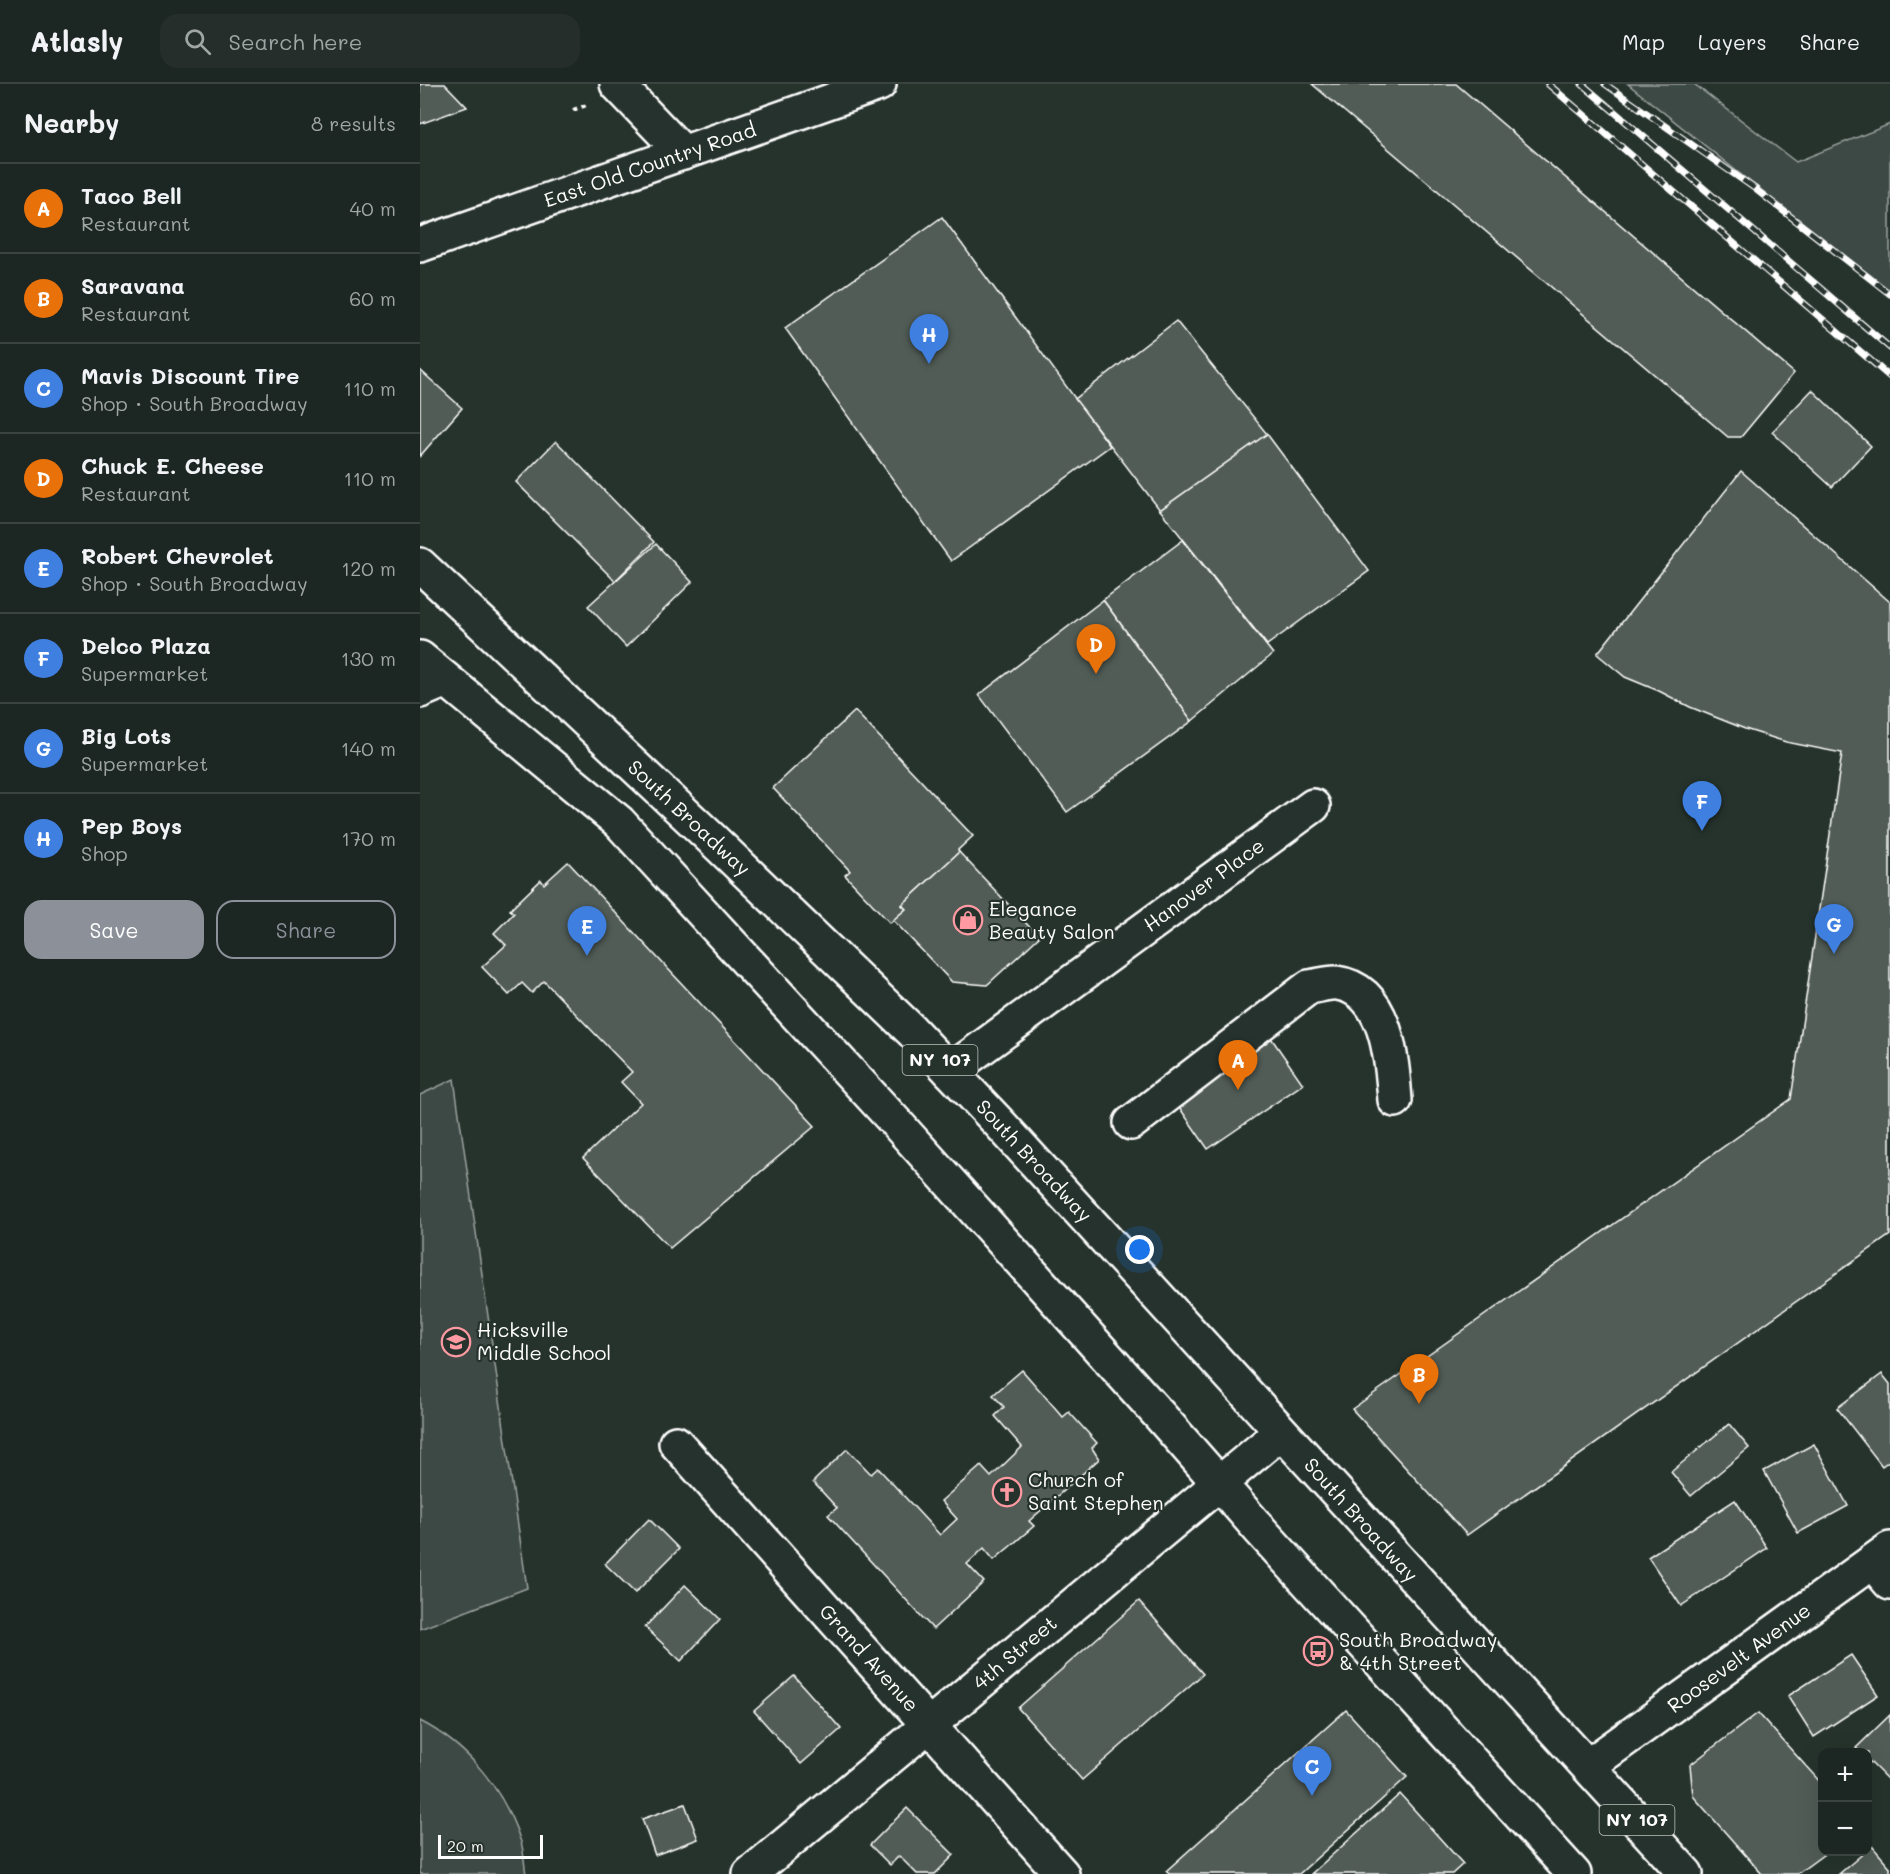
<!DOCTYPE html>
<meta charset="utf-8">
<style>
body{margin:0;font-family:Mali,sans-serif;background:#252e2a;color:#f1f3f6}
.controls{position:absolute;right:18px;bottom:18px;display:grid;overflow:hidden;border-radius:12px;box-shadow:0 6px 24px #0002}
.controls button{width:54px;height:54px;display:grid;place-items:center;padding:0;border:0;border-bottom:2px solid #3a4340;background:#1c2622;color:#f1f3f6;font:30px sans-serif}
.scale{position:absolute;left:18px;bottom:15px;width:105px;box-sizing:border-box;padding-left:6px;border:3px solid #fff;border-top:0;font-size:16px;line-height:21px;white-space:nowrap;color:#fff;-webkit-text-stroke:4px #26332d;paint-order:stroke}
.you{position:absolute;left:720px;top:1166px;width:21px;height:21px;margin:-15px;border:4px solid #fff;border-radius:50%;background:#1a73e8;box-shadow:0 0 0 9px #1a73e833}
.badge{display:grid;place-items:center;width:39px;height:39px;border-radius:50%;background:#8c9099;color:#fff;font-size:20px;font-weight:700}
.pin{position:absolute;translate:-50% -50px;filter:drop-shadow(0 2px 3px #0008)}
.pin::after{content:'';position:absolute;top:32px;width:21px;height:18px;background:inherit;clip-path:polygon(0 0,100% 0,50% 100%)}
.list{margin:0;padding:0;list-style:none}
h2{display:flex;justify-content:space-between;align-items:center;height:78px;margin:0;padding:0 24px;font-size:26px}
h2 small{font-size:20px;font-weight:400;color:#a0a5a5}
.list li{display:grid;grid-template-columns:39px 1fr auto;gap:18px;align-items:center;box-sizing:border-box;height:90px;padding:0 24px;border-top:2px solid #3a4340}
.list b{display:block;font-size:22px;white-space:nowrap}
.list p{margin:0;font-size:20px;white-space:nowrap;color:#a0a5a5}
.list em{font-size:20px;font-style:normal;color:#a0a5a5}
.actions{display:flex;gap:12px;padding:18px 24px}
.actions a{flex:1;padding:14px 0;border:2px solid #8c9099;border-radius:18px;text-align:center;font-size:21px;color:#8c9099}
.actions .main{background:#8c9099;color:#fff}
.icon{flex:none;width:33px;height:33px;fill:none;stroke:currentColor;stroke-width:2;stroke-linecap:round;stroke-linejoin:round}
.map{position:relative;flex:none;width:1470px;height:1790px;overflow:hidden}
header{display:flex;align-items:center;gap:36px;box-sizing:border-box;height:84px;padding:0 30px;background:#1c2622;border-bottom:2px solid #3a4340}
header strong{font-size:28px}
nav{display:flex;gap:33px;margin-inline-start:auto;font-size:21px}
.search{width:420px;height:54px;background:#252e2a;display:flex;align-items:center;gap:15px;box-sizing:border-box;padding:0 21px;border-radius:18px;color:#a0a5a5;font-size:22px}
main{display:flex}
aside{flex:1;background:#1c2622}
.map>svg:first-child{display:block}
.green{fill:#3e4944;stroke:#9ea4a2;stroke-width:1.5}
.building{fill:#515c57;stroke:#fff;stroke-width:1.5}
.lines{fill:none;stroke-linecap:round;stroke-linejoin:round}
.minor-casing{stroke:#fff;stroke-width:38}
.major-casing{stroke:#fff;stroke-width:38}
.path{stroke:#fff;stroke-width:4;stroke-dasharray:4.5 4.5;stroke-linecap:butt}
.minor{stroke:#26332d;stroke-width:33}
.major{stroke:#26332d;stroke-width:33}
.rail-casing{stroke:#fff;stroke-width:7}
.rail{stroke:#26332d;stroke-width:4.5;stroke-dasharray:14;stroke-linecap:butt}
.labels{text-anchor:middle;stroke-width:4.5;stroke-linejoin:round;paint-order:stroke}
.shield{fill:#26332d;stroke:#bec2c0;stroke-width:1.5}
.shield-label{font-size:18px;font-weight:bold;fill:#fff}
.street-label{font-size:20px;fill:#fff;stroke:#26332d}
.poi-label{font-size:20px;fill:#fff;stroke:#26332d;text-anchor:start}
</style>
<header>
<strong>Atlasly</strong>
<div class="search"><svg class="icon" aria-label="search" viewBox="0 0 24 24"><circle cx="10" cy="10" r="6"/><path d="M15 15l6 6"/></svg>Search here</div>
<nav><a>Map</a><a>Layers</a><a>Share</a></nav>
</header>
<main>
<aside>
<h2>Nearby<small>8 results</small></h2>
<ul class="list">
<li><span class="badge" style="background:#e8710a">A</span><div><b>Taco Bell</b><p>Restaurant</p></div><em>40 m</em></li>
<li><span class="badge" style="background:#e8710a">B</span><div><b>Saravana</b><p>Restaurant</p></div><em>60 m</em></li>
<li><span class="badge" style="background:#3f7fe0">C</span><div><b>Mavis Discount Tire</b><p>Shop · South Broadway</p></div><em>110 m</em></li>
<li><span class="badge" style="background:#e8710a">D</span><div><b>Chuck E. Cheese</b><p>Restaurant</p></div><em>110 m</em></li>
<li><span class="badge" style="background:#3f7fe0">E</span><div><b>Robert Chevrolet</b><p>Shop · South Broadway</p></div><em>120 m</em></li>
<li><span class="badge" style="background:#3f7fe0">F</span><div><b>Delco Plaza</b><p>Supermarket</p></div><em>130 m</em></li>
<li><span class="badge" style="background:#3f7fe0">G</span><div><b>Big Lots</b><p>Supermarket</p></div><em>140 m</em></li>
<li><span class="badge" style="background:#3f7fe0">H</span><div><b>Pep Boys</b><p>Shop</p></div><em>170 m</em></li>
</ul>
<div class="actions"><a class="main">Save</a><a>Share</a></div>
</aside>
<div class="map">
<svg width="1470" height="1790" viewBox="0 0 1470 1790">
<rect width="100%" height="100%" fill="#26332d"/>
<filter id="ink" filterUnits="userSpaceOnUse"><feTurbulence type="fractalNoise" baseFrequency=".0167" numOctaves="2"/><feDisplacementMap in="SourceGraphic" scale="12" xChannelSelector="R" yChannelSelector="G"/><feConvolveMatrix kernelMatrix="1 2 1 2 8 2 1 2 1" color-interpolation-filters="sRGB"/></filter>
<g filter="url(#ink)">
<g class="green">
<polygon points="1208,0 1274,0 1376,78 1470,40 1470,210"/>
<polygon points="34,995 107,1504 0,1545 0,1011"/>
<path d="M 0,1637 C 49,1662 84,1706 101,1758 C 104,1768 104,1780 106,1790 L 0,1790 Z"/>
</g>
<g class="building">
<polygon points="0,0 25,0 47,23 0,40"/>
<polygon points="892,0 1036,0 1374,289 1321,353 1308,353"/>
<polygon points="522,133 690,362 531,477 365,244"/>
<polygon points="756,237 847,350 740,426 655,315"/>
<polygon points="0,286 42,324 0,372"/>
<polygon points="1392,306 1451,362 1412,403 1352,348"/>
<polygon points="847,350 949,487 847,561 740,426"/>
<polygon points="136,357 234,458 195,497 96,398"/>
<polygon points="1321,387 1470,518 1470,1151 1047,1451 932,1325 1371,1015 1422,669 1366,658 1325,645 1270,623 1239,607 1205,593 1177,570"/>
<polygon points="763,456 853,570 772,637 683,516"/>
<polygon points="236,460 272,498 206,563 168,522"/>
<polygon points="683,516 772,637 647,728 559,611"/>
<polygon points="435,627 553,752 538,766 539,768 482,821 486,825 470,839 425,791 430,787 353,704"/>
<polygon points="539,768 619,853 567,901 532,898 473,836 486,825 482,821"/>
<polygon points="148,778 395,1042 250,1164 163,1074 221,1019 201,998 212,988 124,897 112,909 102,899 89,911 62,883 86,861 74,849 94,829 90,826 121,796 124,800"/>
<polygon points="847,948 883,1000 788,1065 752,1013"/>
<polygon points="602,1286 643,1333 649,1328 677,1359 672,1364 679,1375 609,1437 614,1442 574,1476 564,1464 547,1480 564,1498 513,1545 408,1431 417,1424 393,1398 427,1365 451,1390 458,1384 520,1451 537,1435 521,1417 561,1382 571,1393 602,1363 575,1332 584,1323 573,1311"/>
<polygon points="1462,1290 1470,1300 1470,1376 1462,1382 1417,1324"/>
<polygon points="1309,1340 1329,1364 1271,1412 1251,1388"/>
<polygon points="1394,1360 1428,1422 1378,1449 1344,1387"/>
<polygon points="1315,1416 1347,1464 1261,1522 1228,1473"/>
<polygon points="229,1435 259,1465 215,1509 185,1480"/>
<polygon points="265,1501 300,1535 261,1577 225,1543"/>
<polygon points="719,1517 783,1590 662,1696 598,1624"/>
<polygon points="1431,1571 1458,1611 1394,1653 1368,1612"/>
<polygon points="374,1592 421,1645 381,1680 334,1627"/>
<polygon points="926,1626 987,1693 879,1790 749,1790 746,1787"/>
<polygon points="1338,1629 1402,1700 1402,1768 1407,1768 1377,1790 1342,1790 1273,1712 1270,1681"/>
<polygon points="1470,1631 1470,1692 1467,1695 1448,1676 1448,1668 1440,1668 1436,1664"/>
<polygon points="980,1710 1043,1780 1032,1790 891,1790"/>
<polygon points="265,1720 278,1755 235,1771 222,1735"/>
<polygon points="487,1724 534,1771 515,1790 497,1790 479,1772 470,1781 450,1761"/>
<polygon points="1452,1762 1470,1783 1470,1790 1419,1790"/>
</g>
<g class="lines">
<g class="minor-casing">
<g id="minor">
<polyline points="197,0 263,69"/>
<polyline points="0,607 26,596"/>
<polyline points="530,987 893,722"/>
<path d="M 711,1039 L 889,903 C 898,902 909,898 917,899 C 968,906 972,978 975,1016"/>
<polyline points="256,1359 642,1790"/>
<polyline points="1452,1478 1470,1499"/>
<polyline points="1168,1682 1470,1465"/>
<polyline points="330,1790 861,1348"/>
</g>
</g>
<g class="major-casing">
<g id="major">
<polyline points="0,161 459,0"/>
<polyline points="0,481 292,755 491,946 581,1041 1266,1790"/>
<polyline points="0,574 199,738 480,1043 741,1333 841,1447 1154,1790"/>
</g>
</g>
<polyline class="path" points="153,26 169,20"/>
<use href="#minor" class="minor"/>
<use href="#major" class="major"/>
<g class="rail-casing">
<g id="rail">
<polyline points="1128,0 1470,293"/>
<polyline points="1162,0 1470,264"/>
<polyline points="1185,0 1334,104 1470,210"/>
</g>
</g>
<use href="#rail" class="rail"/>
</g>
</g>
<defs>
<g id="shop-ring" transform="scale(1.5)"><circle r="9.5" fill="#26332d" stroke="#ff9aa2" stroke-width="1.5"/><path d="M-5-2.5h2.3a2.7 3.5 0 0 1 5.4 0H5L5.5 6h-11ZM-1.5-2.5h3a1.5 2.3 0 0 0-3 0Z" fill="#ff9aa2"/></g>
<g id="school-ring" transform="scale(1.5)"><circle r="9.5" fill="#26332d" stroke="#ff9aa2" stroke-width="1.5"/><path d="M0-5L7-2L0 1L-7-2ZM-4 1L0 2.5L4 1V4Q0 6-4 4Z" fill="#ff9aa2"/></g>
<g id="church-ring" transform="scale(1.5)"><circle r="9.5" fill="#26332d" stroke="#ff9aa2" stroke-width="1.5"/><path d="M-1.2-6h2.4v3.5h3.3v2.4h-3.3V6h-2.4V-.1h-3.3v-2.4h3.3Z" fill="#ff9aa2"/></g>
<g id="bus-ring" transform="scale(1.5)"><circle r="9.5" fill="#26332d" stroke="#ff9aa2" stroke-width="1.5"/><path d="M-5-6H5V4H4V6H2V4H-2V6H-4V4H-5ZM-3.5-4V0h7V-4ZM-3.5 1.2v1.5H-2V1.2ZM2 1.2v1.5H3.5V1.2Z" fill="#ff9aa2"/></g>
</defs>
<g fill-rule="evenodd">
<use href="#shop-ring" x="548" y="836"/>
<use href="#school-ring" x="36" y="1258"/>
<use href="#church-ring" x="587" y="1408"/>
<use href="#bus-ring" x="898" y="1567"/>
</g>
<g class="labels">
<g class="shield">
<rect x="482.5" y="961" width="75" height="30" rx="4.5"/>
<rect x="1179.5" y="1721" width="75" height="30" rx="4.5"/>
</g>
<g class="shield-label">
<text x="520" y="982">NY 107</text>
<text x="1217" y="1742">NY 107</text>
</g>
<g class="street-label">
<text transform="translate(230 81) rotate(-19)" y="7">East Old Country Road</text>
<text transform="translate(269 734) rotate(43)" y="7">South Broadway</text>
<text transform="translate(784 801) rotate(-36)" y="7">Hanover Place</text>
<text transform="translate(614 1077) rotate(47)" y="7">South Broadway</text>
<text transform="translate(941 1436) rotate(48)" y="7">South Broadway</text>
<text transform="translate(595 1569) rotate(-40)" y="7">4th Street</text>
<text transform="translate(449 1574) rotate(48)" y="7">Grand Avenue</text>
<text transform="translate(1319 1574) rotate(-36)" y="7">Roosevelt Avenue</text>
</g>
<g class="poi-label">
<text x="569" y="832">Elegance<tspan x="569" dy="23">Beauty Salon</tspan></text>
<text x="57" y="1253">Hicksville<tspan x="57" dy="23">Middle School</tspan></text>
<text x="608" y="1403">Church of<tspan x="608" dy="23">Saint Stephen</tspan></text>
<text x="919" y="1563">South Broadway<tspan x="919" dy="23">&amp; 4th Street</tspan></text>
</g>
</g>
</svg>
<div class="controls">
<button>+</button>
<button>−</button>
</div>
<div class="scale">20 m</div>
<div class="you"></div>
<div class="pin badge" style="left:818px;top:1006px;background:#e8710a">A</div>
<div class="pin badge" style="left:999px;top:1320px;background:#e8710a">B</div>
<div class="pin badge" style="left:892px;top:1712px;background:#3f7fe0">C</div>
<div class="pin badge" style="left:676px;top:590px;background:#e8710a">D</div>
<div class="pin badge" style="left:167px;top:872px;background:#3f7fe0">E</div>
<div class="pin badge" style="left:1282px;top:747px;background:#3f7fe0">F</div>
<div class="pin badge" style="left:1414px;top:870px;background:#3f7fe0">G</div>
<div class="pin badge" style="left:509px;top:280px;background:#3f7fe0">H</div>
</div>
</main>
